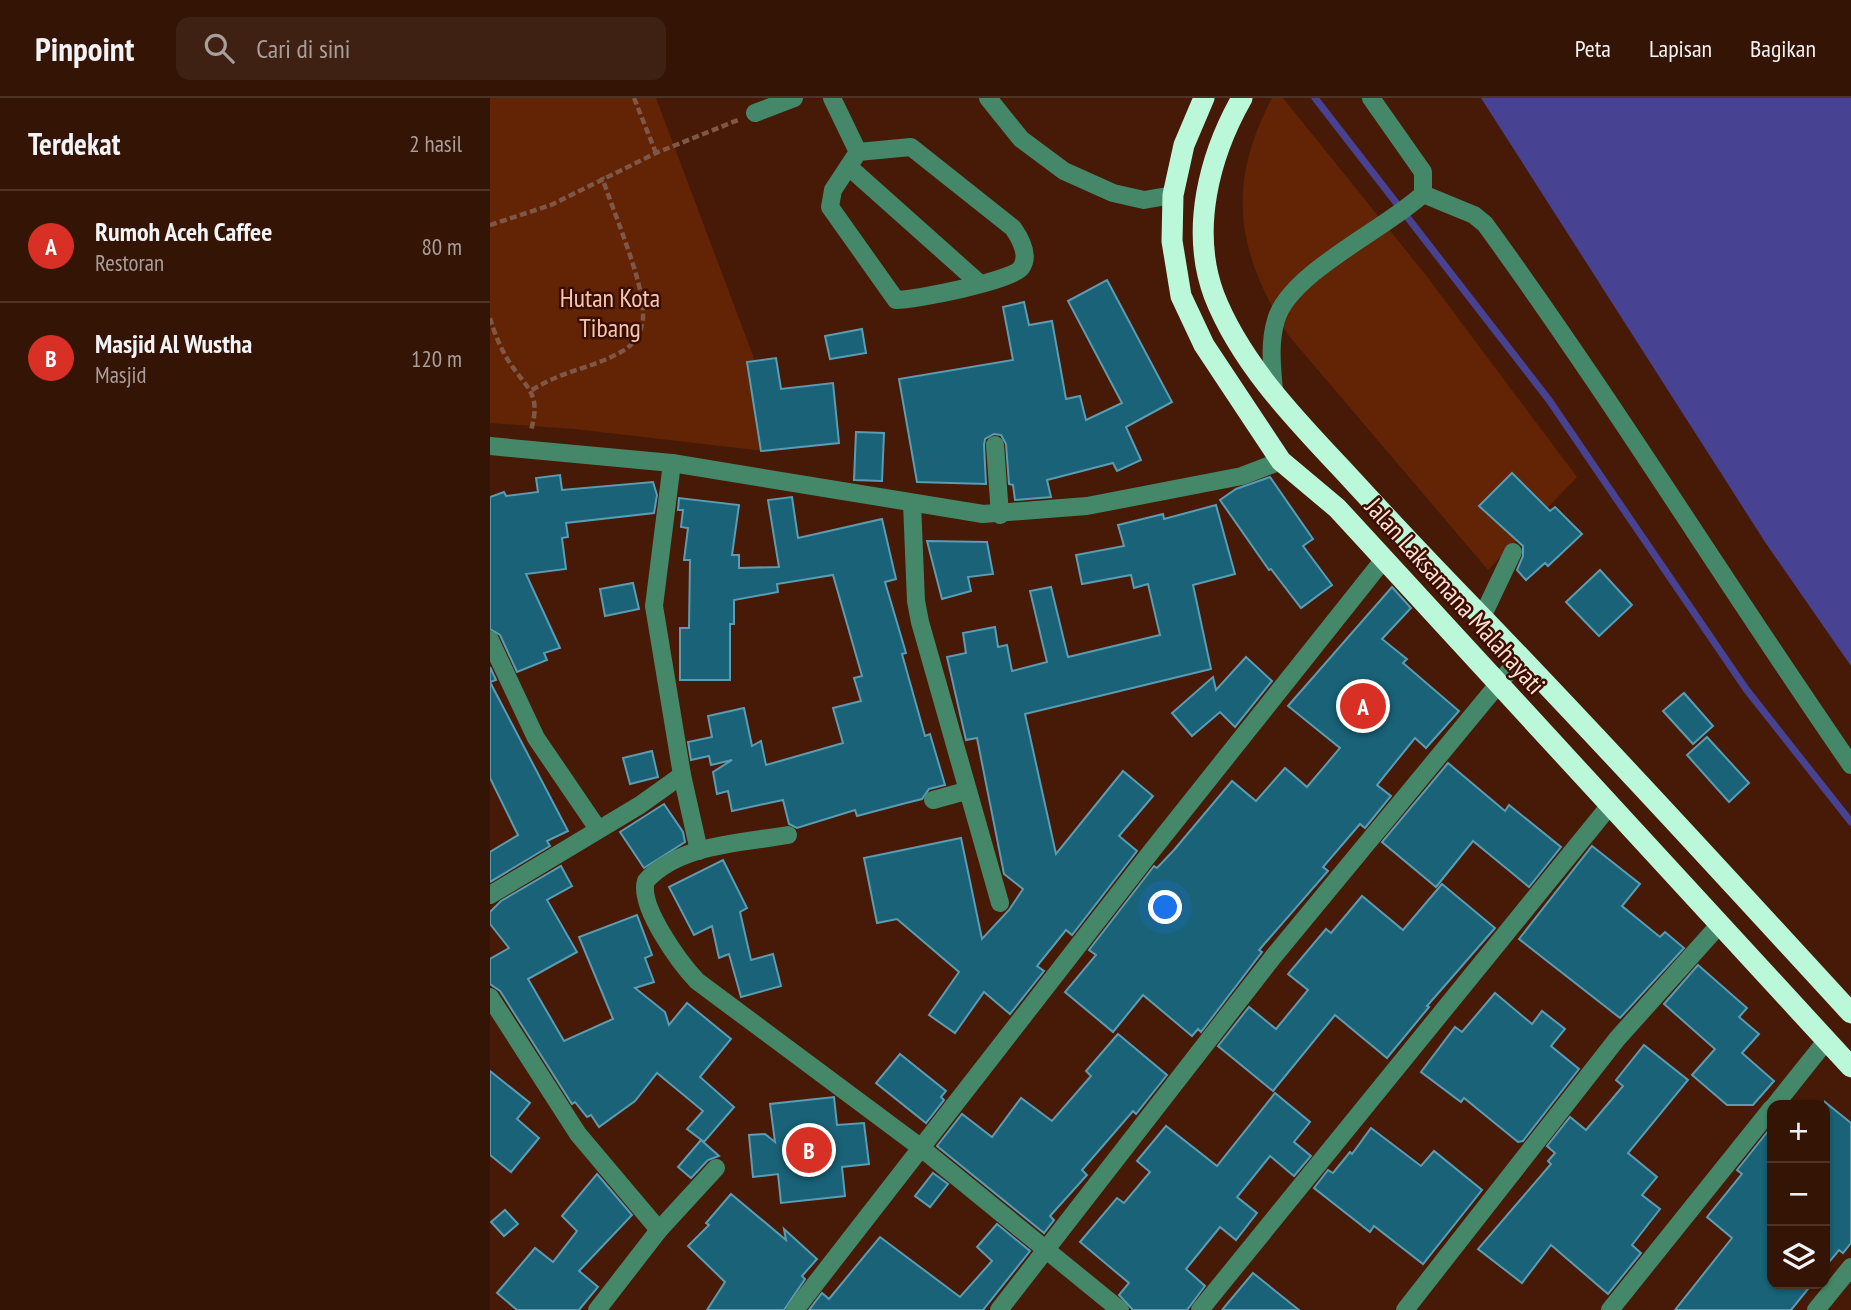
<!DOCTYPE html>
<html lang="id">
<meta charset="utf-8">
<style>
body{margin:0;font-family:"PT Sans Narrow",sans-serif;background:#3f2113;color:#f1f3f6}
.controls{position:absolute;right:21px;bottom:21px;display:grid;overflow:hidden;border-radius:14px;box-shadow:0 2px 5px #0004}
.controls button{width:63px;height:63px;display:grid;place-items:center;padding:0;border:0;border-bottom:2px solid #4e3327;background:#341405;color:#f1f3f6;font:35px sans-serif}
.you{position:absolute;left:676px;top:810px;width:24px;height:24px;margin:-18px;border:5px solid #fff;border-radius:50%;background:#1a73e8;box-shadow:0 0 0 10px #1a73e833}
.badge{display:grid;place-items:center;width:46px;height:46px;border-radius:50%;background:#d93025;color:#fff;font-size:23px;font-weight:700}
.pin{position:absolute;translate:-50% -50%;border:4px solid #fff;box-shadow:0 2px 7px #0006}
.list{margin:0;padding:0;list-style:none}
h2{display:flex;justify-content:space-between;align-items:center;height:91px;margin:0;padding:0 28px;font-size:30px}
h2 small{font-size:23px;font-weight:400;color:#a99e9a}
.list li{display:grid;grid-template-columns:46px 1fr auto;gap:21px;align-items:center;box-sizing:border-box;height:112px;padding:0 28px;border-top:2px solid #4e3327}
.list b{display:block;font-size:26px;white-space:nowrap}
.list p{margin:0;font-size:23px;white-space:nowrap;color:#a99e9a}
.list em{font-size:23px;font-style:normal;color:#a99e9a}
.icon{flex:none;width:38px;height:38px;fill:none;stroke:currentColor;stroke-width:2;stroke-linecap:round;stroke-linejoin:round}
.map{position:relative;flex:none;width:1361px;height:1212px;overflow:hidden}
header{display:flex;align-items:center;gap:42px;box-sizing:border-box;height:98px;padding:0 35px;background:#341405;border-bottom:2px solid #4e3327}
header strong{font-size:33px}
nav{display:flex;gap:38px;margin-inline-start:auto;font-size:24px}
.search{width:490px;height:63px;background:#3f2113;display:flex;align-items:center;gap:18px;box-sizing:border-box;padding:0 24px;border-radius:14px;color:#a99e9a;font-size:26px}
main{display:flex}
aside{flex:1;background:#341405}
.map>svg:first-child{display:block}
.green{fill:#632305}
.water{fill:#474392}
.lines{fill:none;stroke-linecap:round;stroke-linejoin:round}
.stream{stroke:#474392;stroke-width:7}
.building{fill:#196277;stroke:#5b9cb3;stroke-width:2}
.path{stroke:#7f5746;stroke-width:4.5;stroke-dasharray:7 3.5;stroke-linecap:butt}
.minor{stroke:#458869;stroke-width:18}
.highway{stroke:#bbf8d9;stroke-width:21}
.labels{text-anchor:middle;stroke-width:5;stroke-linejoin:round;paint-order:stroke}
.park-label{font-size:26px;fill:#f6c5b2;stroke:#3b0f00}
.street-label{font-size:26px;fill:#ffe0d5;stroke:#3b0f00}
</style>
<header>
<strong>Pinpoint</strong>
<div class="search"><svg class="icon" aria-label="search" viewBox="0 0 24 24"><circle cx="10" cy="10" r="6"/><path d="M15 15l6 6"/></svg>Cari di sini</div>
<nav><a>Peta</a><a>Lapisan</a><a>Bagikan</a></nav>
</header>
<main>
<aside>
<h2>Terdekat<small>2 hasil</small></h2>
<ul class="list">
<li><span class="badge">A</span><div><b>Rumoh Aceh Caffee</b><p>Restoran</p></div><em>80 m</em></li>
<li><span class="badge">B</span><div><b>Masjid Al Wustha</b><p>Masjid</p></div><em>120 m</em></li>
</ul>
</aside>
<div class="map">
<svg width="1361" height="1212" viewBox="0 0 1361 1212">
<rect width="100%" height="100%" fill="#461a07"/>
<g class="green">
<polygon points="0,0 166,0 279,300 282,354 84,331 0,325"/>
<path d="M 782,0 L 793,0 L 935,176 L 1087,379 L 998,472 L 799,238 C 747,154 735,90 782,0 Z"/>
</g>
<polygon class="water" points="991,0 1361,0 1361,568 1275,444"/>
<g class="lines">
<polyline class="stream" points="825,0 1059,302 1256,591 1361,724"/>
</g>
<g class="building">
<polygon points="617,182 682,304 636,329 651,362 627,373 623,365 557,382 561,399 525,402 523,387 519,386 516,346 511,337 504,336 495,341 494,347 496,386 427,384 409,281 523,262 513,209 534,204 539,227 562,223 576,301 590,298 596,322 632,305 578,203"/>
<polygon points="372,231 376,255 340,261 335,238"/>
<polygon points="286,260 291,291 343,285 349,345 271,353 257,264"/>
<polygon points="366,334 394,335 392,383 364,382"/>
<polygon points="1022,375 1060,413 1065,409 1092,436 1058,468 1055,465 1036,482 1027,472 1033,458 1033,448 989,408"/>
<polygon points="70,377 72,392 163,384 167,397 164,415 76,425 78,439 72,440 76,471 36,476 70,550 54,555 57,562 27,574 10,537 0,531 0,399 14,394 16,398 48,394 46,380"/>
<polygon points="780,379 823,441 813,448 842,487 811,510 781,471 779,472 730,402 746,391"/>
<polygon points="302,399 308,440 392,421 406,481 395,484 416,555 412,556 435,638 440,636 455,687 439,691 432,701 416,705 367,718 365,712 307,730 299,726 293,702 242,713 238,693 227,696 223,674 242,662 221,667 219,658 201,662 198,644 222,639 218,618 254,610 262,648 271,643 276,667 353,645 343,610 371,603 364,580 372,578 343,477 287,486 288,494 244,502 244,526 240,526 240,582 190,582 190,530 199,530 200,462 194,462 198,430 191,429 193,412 188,412 189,400 249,407 242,457 249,457 249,470 289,469 278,402"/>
<polygon points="726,407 745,476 703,487 721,571 535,616 566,756 633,673 663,698 629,738 647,753 582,837 576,832 547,868 554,873 520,916 494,894 465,935 439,917 469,874 407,821 387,825 374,760 471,740 492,841 519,812 533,791 514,776 487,640 476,642 457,559 476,555 473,535 505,529 508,549 517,547 522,573 557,564 540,493 561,489 578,559 670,537 658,486 644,490 641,477 592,486 586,457 634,448 628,427 673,416 674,421"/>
<polygon points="437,443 497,444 503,476 478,479 481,493 452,501"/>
<polygon points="1110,472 1142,507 1109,538 1076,504"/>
<polygon points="143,485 149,511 115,518 110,491"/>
<polygon points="902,489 921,510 892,541 917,561 913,565 969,613 936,650 925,640 887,687 901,698 875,730 870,726 833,769 838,773 769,852 772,854 711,934 708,931 702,938 653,897 623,934 575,894 606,857 599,852 664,768 667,770 684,752 742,683 766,703 795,670 817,689 850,650 798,608"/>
<polygon points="756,559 782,583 745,629 730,614 702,638 682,615 723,579 726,592"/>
<polygon points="0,569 6,582 0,584 78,733 57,743 60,748 0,784 0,754 28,737 0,680"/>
<polygon points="1194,595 1223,628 1203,646 1173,613"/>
<polygon points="1217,639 1259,685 1239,704 1197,657"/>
<polygon points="162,653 168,679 140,686 133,660"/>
<polygon points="958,665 1015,713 1019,707 1071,749 1039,789 983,743 946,789 892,744"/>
<polygon points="174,706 193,734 195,744 154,770 130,734"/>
<polygon points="1102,748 1150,786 1132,808 1170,839 1175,834 1194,850 1130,920 1029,841"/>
<polygon points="233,762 257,810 250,814 261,862 283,856 291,888 251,899 239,856 229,860 222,828 204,837 179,789"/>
<polygon points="71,768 82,788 57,802 87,854 38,881 74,943 123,921 89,839 147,817 162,857 155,860 164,884 145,890 175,914 179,927 197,905 241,941 210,979 244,1009 214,1044 197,1031 213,1013 167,975 145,1003 109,1029 101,1017 97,1019 85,1004 82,1006 10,893 0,886 0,861 19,850 0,826 0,814 11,803"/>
<polygon points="952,786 1005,830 937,908 939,909 897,960 845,917 783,993 728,948 759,909 786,931 818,892 798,876 836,831 841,835 872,798 913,832"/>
<polygon points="1208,867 1257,910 1249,919 1269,936 1252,955 1284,983 1263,1007 1237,1007 1202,977 1225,951 1174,906"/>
<polygon points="1005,895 1042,926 1052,913 1075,931 1061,948 1089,971 1033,1043 1028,1044 974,1000 971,1004 931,974 965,929 972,934"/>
<polygon points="628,936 677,977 646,1016 643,1013 592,1072 597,1077 560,1118 564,1122 554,1135 447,1048 472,1016 502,1039 531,1000 562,1023 601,978 596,973"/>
<polygon points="1154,947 1198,982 1138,1055 1167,1079 1152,1097 1170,1111 1142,1147 1151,1155 1118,1196 1061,1147 1032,1185 988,1151 1061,1066 1058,1063 1065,1055 1057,1048 1080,1019 1096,1032 1133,988 1126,982"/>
<polygon points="410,956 456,993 451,999 454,1002 436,1025 386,985"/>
<polygon points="0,973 40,1005 27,1021 49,1040 21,1074 0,1057"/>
<polygon points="785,995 820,1024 804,1044 821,1058 804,1078 780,1058 747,1099 767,1115 746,1142 730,1129 696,1171 715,1188 697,1212 643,1212 629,1197 639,1185 590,1144 627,1100 634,1105 660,1074 647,1063 676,1028 727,1068"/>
<polygon points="344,999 347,1027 374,1025 379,1066 352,1069 355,1098 291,1105 288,1076 263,1079 259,1037 275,1036 285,1044 280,1006"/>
<polygon points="1335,1004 1361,1025 1361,1145 1353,1155 1349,1152 1335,1169"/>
<polygon points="1282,1028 1282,1186 1322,1186 1301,1212 1185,1212 1242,1140 1217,1119 1252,1076 1247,1072"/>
<polygon points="881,1030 931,1068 944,1053 992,1092 933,1166 884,1128 880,1134 824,1090 838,1072 843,1075 860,1054 862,1056"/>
<polygon points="211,1042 229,1058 218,1062 201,1080 188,1069"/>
<polygon points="443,1075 458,1086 440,1109 425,1098"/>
<polygon points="107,1076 142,1117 89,1173 108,1189 89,1212 27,1212 7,1195 45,1150 63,1164 87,1133 72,1118"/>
<polygon points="241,1096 296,1142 294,1131 327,1161 312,1178 315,1181 294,1212 217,1212 235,1184 198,1148 219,1127 216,1125"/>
<polygon points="15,1112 28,1126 14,1138 1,1124"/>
<polygon points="507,1126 540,1153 493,1212 319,1212 332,1195 339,1201 390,1139 470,1199 502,1163 487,1149"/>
<polygon points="763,1175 809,1212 732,1212"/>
</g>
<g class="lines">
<g class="path">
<polyline points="144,0 166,55"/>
<polyline points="0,127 61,107 166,55 248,22"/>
<path d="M 0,220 C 4,234 10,249 18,262 C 36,291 52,294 41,332"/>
<path d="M 42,292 C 73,272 108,269 136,251 C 148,242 154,228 153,214 C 153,182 123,113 112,79"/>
</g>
<g class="minor">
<path d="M 342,0 L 368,54 L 421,49 L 523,130 C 530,140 540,158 531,170 C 522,183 424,202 406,202 L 340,109 L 343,92 L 368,54"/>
<polyline points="498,0 531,41 574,73 623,95 654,102 683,97"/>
<polyline points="265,15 304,0"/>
<polyline points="359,69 489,185"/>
<path d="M 933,96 L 984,117 L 995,126 C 1123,302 1237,488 1361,667"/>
<path d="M 784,293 C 782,269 779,245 786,222 C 799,175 896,131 933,96 L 933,74 L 881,0"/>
<polyline points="505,347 510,417"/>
<polyline points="0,348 182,365 493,416 597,408 752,378 791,363"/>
<polyline points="422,405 426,503 430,524 510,805"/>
<polyline points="992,519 1023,454"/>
<polyline points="0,542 46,640 108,731"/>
<polyline points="192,677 209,753"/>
<polyline points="443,702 476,693"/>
<path d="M 298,737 C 253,745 189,746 156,783 C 148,808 190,865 207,883 L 430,1049 L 630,1212"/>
<polyline points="0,797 150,707 192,677 164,508 182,365"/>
<polyline points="0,899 88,1036 169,1132"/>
<polyline points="1285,1007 1336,943"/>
<polyline points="107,1212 169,1132 226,1070"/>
<polyline points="305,1212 664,750 894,461"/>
<polyline points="509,1212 783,859 1029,561"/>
<polyline points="710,1212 1121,706"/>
<polyline points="915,1212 1127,941 1230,826"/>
<polyline points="1120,1212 1282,1010"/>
<polyline points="1326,1212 1361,1169"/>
</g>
<g class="highway">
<polyline points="714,0 694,47 683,97 682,143 691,198 714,247 791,363 847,410 1361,969"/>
<path d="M 752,0 C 719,58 700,132 724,197 C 750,264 804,320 852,371 C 897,420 942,468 989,516 C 1115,647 1238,781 1361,915"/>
</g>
</g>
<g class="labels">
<g class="park-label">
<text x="120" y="209">Hutan Kota<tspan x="120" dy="30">Tibang</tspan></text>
</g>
<g class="street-label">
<text transform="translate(965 498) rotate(48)" y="9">Jalan Laksamana Malahayati</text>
</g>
</g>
</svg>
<div class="controls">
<button>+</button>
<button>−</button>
<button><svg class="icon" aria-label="layers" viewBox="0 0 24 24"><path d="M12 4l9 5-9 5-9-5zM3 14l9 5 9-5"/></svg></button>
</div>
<div class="you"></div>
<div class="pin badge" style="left:873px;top:608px">A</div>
<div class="pin badge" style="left:319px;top:1052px">B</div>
</div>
</main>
